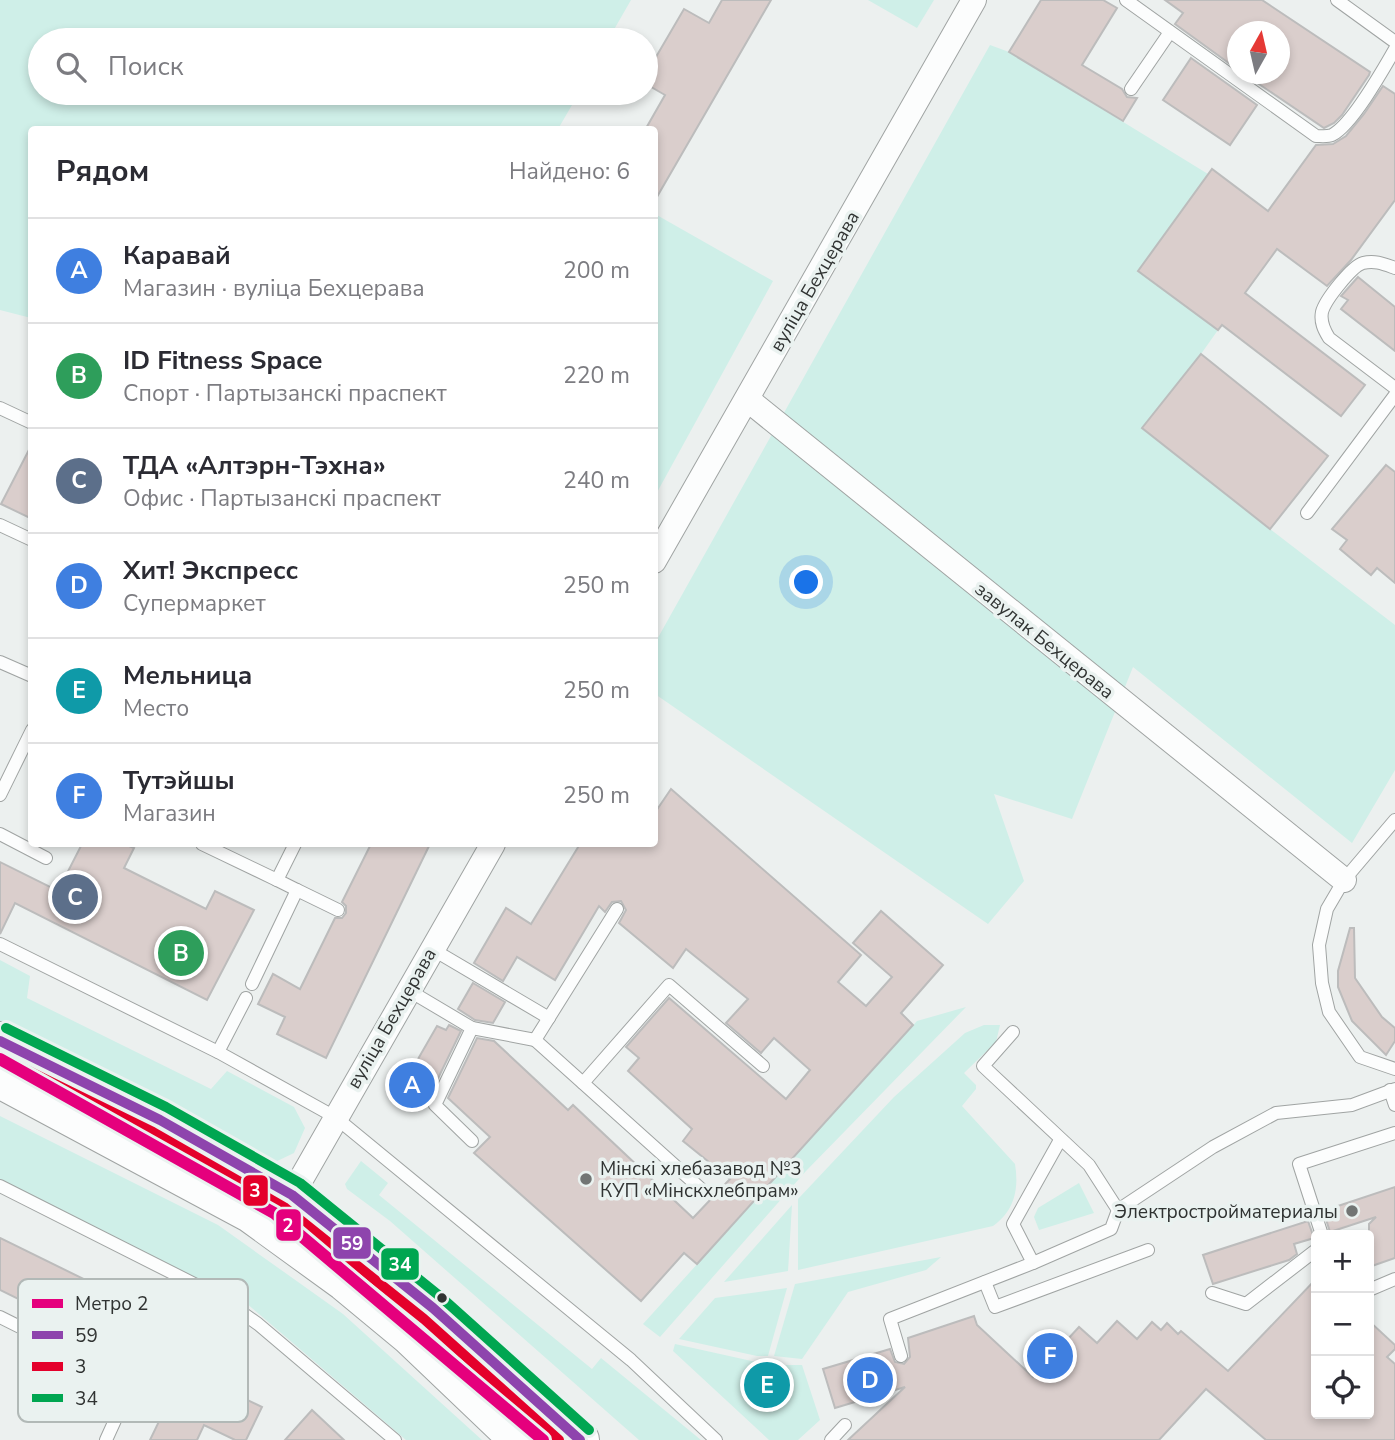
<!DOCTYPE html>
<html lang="ru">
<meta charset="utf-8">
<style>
body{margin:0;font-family:"Nunito Sans",sans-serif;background:#f2f2f3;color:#2b2b33}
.controls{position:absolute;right:21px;bottom:21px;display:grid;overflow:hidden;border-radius:7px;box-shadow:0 4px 10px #0003}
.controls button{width:63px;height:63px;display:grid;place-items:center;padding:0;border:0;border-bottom:2px solid #e1e1e2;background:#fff;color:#2b2b33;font:35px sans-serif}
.compass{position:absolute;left:1227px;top:21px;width:63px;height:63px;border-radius:50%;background:#fff;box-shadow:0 4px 10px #0003;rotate:8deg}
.you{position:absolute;left:807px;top:583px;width:24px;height:24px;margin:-18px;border:5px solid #fff;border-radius:50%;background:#1a73e8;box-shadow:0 0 0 10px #1a73e833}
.badge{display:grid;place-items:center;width:46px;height:46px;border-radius:50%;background:#db2777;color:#fff;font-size:23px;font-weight:700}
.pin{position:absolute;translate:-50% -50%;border:4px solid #fff;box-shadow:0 2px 7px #0006}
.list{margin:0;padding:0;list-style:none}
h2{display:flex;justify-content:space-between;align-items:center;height:91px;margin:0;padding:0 28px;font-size:30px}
h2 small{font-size:23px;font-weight:400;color:#7c7c81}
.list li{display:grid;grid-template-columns:46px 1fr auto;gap:21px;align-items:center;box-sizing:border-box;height:105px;padding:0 28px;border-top:2px solid #e1e1e2}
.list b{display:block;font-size:26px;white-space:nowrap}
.list p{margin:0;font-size:23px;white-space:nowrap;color:#7c7c81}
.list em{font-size:23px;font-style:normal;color:#7c7c81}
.icon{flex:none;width:38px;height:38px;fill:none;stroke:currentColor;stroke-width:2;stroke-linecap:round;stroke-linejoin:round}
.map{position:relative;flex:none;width:1395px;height:1440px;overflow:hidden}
.search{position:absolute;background:#fff;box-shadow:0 4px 10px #0003;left:28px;top:28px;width:630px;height:77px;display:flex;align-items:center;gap:18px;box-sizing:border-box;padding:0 24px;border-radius:38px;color:#7c7c81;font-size:26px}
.panel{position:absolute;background:#fff;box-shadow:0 4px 10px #0003;left:28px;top:126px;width:630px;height:721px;border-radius:7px}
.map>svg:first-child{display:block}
.green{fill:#cfefe8}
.building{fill:#dacecc;stroke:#bcbcbc;stroke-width:2}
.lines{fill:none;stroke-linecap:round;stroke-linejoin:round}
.service-casing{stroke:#a0a4a3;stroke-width:14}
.minor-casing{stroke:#a0a4a3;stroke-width:26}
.primary-casing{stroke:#a0a4a3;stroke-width:40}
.service{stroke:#fcfdfd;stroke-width:12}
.minor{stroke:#fcfdfd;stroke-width:24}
.primary{stroke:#fcfdfd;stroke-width:38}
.bus-1-casing{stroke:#eaf2f0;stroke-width:16}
.bus-2-casing{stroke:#eaf2f0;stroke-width:16}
.bus-3-casing{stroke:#eaf2f0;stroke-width:16}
.bus-1{stroke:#8e44ad;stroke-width:10}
.bus-2{stroke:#e4002b;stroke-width:10}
.bus-3{stroke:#00a651;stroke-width:10}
.metro-1-casing{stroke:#eaf2f0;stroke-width:18}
.metro-1{stroke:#e5007d;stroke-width:12}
.poi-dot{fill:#727574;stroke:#eaf2f0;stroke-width:2.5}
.bus-dot{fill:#303332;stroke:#eaf2f0;stroke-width:2.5}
.labels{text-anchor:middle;stroke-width:7;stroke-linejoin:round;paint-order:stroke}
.street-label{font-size:19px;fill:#303332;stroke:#eaf2f0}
.poi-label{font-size:19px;fill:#303332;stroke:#eaf2f0;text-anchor:start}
.key{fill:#eaf2f0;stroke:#b2b9b7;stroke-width:2}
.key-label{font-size:19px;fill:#303332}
.line-badge{stroke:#eaf2f0;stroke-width:2.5}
.badge-label{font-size:19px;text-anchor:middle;font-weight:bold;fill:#fff}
</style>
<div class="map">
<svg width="1395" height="1440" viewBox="0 0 1395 1440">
<rect width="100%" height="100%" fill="#ecf0ef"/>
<g class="green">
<polygon points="0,0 631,0 608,40 40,40 40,93 579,93 558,129 32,130 31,318 0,310"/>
<polygon points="868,0 934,0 917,28"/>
<polygon points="990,45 1009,52 1208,174 1138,271 1218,330 1201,354 1270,529 1395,625 1395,770 1352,843 1133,667 1072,819 994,794 1024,881 988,924 655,694 655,643"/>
<polygon points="655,214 773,281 655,496"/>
<polygon points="0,960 30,976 27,998 211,1089 227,1071 294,1107 305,1128 294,1153 273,1163 0,1025"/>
<polygon points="966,1007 806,1171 660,1337 643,1324 917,1021"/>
<path d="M 984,1025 L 1000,1025 L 996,1042 L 964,1073 L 976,1085 L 976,1089 L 962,1106 L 1015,1164 C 1019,1188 1015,1211 993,1226 L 798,1270 L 798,1199 L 894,1097 L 965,1033 Z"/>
<polygon points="0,1116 218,1225 343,1314 482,1440 406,1440 245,1302 0,1181"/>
<polygon points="361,1161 388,1183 379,1195 592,1369 601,1358 701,1440 639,1440 390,1221 347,1189 345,1184"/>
<polygon points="1079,1183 1094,1213 1039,1230 1034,1217 1038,1208"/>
<polygon points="792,1205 788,1271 724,1282"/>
<polygon points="941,1257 926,1270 848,1292 802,1359 774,1356 795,1284"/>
<polygon points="787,1288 768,1356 757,1356 679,1339 715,1298"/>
<polygon points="675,1344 770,1365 802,1365 820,1420 798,1440 769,1440 673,1351"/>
</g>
<g class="building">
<polygon points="722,0 771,0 654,202 654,130 645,130 665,95 646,84 646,74 684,9 709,23"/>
<polygon points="1041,0 1103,0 1117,8 1082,65 1122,89 1127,97 1137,98 1123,121 1009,52"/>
<polygon points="1165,0 1262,0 1370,72 1369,75 1342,115 1334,123 1324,128 1244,74 1279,74 1279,32 1237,32 1237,69 1175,24 1183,13"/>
<polygon points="1191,58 1257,105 1230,145 1163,100"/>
<polygon points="1383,86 1395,94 1395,200 1351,260 1327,286 1277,249 1245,293 1365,385 1341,416 1222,325 1218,330 1138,271 1212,169 1268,211 1316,145 1333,144 1346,136 1364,114"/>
<polygon points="1358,277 1395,307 1395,351 1341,309 1348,300 1341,296"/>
<polygon points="1201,354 1328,456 1270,529 1142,428"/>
<polygon points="32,444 32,519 1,504"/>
<polygon points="1386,465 1395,472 1395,583 1377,568 1371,575 1340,549 1347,540 1332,529"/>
<polygon points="671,789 861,955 838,982 866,1006 892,977 853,943 881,911 943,965 901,1013 913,1025 697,1264 684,1253 641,1301 474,1153 490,1137 448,1098 477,1038 494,1041 568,1110 573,1105 693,1218 730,1179 683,1141 692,1129 628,1071 639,1058 626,1047 669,998 786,1099 810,1070 774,1038 761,1053 726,1023 748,999 686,949 673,968 619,923 626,910 621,901 612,902 605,912 599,906 555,980 517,957 503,981 474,963 506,908 531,924 580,844 654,844 654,814"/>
<polygon points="82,844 124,844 134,848 124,868 206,909 215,891 254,910 207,1000 15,903 0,934 0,862 58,891"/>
<polygon points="371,844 430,844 326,1058 277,1034 285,1017 258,1004 273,974 300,989 335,918 342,918 346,913 346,906 342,902"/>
<polygon points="1350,928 1354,928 1355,978 1382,1017 1395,1028 1395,1041 1386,1055 1352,1021 1338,987 1338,971"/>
<polygon points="473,983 505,1002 493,1023 475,1020 458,1009"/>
<polygon points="449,1025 461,1031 428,1099 403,1085 437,1026 446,1030"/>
<polygon points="1395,1187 1395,1258 1369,1267 1369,1224 1376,1217 1330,1232 1325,1216 1336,1212 1335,1207"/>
<polygon points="1308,1221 1314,1238 1294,1244 1297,1254 1289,1260 1213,1284 1203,1255"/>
<polygon points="0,1238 153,1313 132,1355 0,1290"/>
<polygon points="1316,1279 1316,1414 1369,1414 1369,1321 1395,1345 1395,1349 1387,1357 1395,1364 1395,1440 1266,1440 1206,1389 1159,1440 848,1440 905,1387 835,1408 823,1369 890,1349 895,1362 904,1364 910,1357 908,1338 974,1316 977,1325 1033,1377 1079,1327 1097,1343 1117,1321 1137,1339 1152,1322 1161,1330 1167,1323 1178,1334 1181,1331 1228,1371"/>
<polygon points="155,1356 262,1407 246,1440 235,1440 204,1425 197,1440 150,1440 166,1407 137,1393"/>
<polygon points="312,1410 344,1440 285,1440"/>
</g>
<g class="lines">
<g class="service-casing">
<g id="service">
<path d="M 1126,0 L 1316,136 C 1321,136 1327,137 1332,135 C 1352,125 1383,70 1395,49"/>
<polyline points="1337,0 1395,42"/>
<polyline points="1131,89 1170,32"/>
<path d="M 1395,268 C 1384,264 1375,260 1363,263 C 1352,266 1325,300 1322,312 C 1320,322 1324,330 1329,338 L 1395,388"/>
<polyline points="0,408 32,423"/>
<polyline points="1307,513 1395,395"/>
<polyline points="0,525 32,540"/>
<polyline points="0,662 32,676"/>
<polyline points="0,795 32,730"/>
<polyline points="1395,820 1344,880 1327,909 1319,945 1322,983 1329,1012 1360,1057 1395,1069"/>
<polyline points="0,834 46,858"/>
<polyline points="202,844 277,880"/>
<polyline points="297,890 338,910"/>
<polyline points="0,944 218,1052 335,1117 631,1360 716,1440"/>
<polyline points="432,949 549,1018"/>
<polyline points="252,984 297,890 277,880 295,844"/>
<polyline points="408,990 472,1028 535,1040 617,909"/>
<polyline points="1013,1032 983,1066 1089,1165 1118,1210 1213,1147 1276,1113 1352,1105 1395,1089"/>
<polyline points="535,1040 701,1189"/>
<polyline points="218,1052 246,998"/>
<polyline points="583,1083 669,985 763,1066"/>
<polyline points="1390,1090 1395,1105"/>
<polyline points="472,1141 435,1105 472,1028"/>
<polyline points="0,1186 220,1297 258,1324 395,1440"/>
<polyline points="1322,1235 1299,1164 1395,1133"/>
<polyline points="1033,1263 1013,1224 1060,1140"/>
<polyline points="985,1282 995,1307 1148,1250"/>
<polyline points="1369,1290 1395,1279"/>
<polyline points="1212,1293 1246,1304 1316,1250"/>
<polyline points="0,1317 132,1383 106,1440"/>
<polyline points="901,1356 890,1319 1033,1263 1111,1229 1118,1210"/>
<polyline points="831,1440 845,1425"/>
</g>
</g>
<g class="minor-casing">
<g id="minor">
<polyline points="747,399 1344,880"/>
<polyline points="654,561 974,0"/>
<polyline points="292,1195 493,844"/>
</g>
</g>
<g class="primary-casing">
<g id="primary">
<polyline points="0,1041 160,1120 292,1195 433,1308 580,1440"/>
<polyline points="0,1079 250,1213 345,1282 409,1335 519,1440"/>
</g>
</g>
<use href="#service" class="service"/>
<use href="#minor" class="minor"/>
<use href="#primary" class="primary"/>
<g class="bus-1-casing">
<polyline id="bus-1" points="0,1041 160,1120 292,1195 433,1308 580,1440"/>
</g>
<g class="bus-2-casing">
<polyline id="bus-2" points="0,1057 153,1132 284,1207 424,1319 559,1440"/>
</g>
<g class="bus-3-casing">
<polyline id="bus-3" points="6,1028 166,1107 300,1183 442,1298 589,1430"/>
</g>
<use href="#bus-1" class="bus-1"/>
<use href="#bus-2" class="bus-2"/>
<use href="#bus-3" class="bus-3"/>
<g class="metro-1-casing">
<polyline id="metro-1" points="0,1059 274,1213 543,1440"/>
</g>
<use href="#metro-1" class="metro-1"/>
</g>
<g class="poi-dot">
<circle cx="586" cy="1179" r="7"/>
<circle cx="1352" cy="1211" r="7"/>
</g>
<circle class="bus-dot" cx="442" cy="1298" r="6"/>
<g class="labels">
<g class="street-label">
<text transform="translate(814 281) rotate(-60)" y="7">вуліца Бехцерава</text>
<text transform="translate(1045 640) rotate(39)" y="7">завулак Бехцерава</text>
<text transform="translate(391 1018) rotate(-60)" y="7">вуліца Бехцерава</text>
</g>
<g class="poi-label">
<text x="600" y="1175">Мінскі хлебазавод №3<tspan x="600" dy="22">КУП «Мінскхлебпрам»</tspan></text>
<text x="1338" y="1218" text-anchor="end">Электростройматериалы</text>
</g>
</g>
<rect x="18" y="1279" width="230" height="143" rx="10" class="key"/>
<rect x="32" y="1299" width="31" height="9" fill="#e5007d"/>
<rect x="32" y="1331" width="31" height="8" fill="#8e44ad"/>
<rect x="32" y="1362" width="31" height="9" fill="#e4002b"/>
<rect x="32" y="1394" width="31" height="8" fill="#00a651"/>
<g class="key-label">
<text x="75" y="1310">Метро 2</text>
<text x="75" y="1342">59</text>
<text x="75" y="1373">3</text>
<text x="75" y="1405">34</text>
</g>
<g class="line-badge">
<rect x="242" y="1174" width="27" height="33" rx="7" fill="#e4002b"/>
<rect x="275" y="1208" width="27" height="34" rx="7" fill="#e5007d"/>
<rect x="332" y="1226" width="40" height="34" rx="7" fill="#8e44ad"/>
<rect x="380" y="1247" width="40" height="34" rx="7" fill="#00a651"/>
</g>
<g class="badge-label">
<text x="255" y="1197">3</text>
<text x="288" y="1232">2</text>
<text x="352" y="1250">59</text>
<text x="400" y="1271">34</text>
</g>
</svg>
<div class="controls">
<button>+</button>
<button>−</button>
<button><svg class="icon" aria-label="locate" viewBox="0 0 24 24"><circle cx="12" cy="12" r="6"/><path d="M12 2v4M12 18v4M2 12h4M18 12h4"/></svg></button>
</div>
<svg class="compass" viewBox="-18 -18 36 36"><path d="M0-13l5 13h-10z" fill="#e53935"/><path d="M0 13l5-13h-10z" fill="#7c7c81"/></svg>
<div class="you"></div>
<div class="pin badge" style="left:412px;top:1085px;background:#3f7fe0">A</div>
<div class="pin badge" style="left:181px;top:953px;background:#2e9e5b">B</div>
<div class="pin badge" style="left:75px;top:897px;background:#5c6f8a">C</div>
<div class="pin badge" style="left:870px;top:1380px;background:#3f7fe0">D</div>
<div class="pin badge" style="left:767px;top:1385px;background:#0f9aa8">E</div>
<div class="pin badge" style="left:1050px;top:1356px;background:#3f7fe0">F</div>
<div class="search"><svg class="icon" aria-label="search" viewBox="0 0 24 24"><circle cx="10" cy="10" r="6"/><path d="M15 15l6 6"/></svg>Поиск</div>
<section class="panel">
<h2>Рядом<small>Найдено: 6</small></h2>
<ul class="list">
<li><span class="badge" style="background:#3f7fe0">A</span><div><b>Каравай</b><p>Магазин · вуліца Бехцерава</p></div><em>200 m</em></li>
<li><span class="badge" style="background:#2e9e5b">B</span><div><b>ID Fitness Space</b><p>Спорт · Партызанскі праспект</p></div><em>220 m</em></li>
<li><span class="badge" style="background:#5c6f8a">C</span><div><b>ТДА «Алтэрн-Тэхна»</b><p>Офис · Партызанскі праспект</p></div><em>240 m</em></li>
<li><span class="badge" style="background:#3f7fe0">D</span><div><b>Хит! Экспресс</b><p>Супермаркет</p></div><em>250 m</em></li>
<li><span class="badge" style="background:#0f9aa8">E</span><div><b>Мельница</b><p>Место</p></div><em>250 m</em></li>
<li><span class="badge" style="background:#3f7fe0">F</span><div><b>Тутэйшы</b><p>Магазин</p></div><em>250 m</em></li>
</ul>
</section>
</div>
